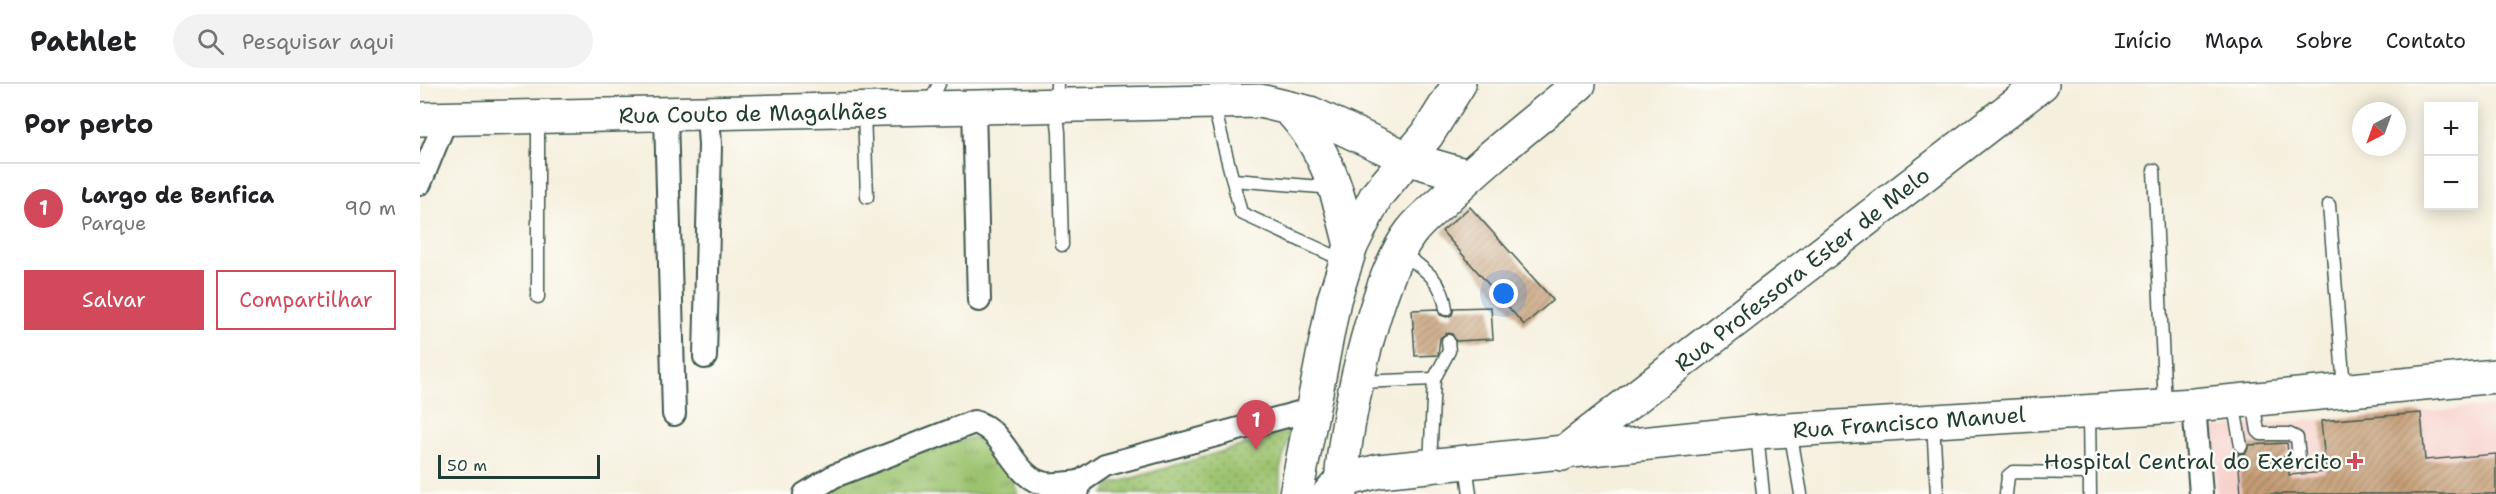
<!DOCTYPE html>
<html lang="pt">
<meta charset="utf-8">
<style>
body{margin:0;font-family:"Shantell Sans",sans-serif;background:#f2f2f2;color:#202124}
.controls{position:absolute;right:18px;top:18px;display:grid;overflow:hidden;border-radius:0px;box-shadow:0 3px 15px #0003}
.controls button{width:54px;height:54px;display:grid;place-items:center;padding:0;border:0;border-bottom:2px solid #e0e0e0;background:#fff;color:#202124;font:30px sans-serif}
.compass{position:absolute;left:1932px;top:18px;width:54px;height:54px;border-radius:50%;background:#fff;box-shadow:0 3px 15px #0003;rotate:221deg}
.scale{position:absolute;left:18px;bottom:15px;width:162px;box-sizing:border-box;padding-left:6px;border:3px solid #1f3d34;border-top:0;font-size:16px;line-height:21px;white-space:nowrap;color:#1f3d34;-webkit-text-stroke:4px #fdfcf7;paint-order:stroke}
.you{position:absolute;left:1084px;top:210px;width:21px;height:21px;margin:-15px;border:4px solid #fff;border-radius:50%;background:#1a73e8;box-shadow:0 0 0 9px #1a73e833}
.badge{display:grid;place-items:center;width:39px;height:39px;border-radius:50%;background:#d1495b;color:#fff;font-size:20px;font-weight:700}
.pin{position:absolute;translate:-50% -50px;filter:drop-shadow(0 2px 3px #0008)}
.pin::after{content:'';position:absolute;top:32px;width:21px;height:18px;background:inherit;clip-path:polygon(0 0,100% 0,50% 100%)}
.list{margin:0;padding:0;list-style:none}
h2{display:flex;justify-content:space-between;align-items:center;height:78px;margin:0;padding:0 24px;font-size:26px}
h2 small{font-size:20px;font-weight:400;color:#757577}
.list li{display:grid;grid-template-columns:39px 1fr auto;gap:18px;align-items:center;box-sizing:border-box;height:90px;padding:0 24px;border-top:2px solid #e0e0e0}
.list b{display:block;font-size:22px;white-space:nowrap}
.list p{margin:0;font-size:20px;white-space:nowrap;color:#757577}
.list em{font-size:20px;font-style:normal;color:#757577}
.actions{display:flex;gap:12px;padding:18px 24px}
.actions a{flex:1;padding:14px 0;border:2px solid #d1495b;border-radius:0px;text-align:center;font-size:21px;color:#d1495b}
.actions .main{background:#d1495b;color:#fff}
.icon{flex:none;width:33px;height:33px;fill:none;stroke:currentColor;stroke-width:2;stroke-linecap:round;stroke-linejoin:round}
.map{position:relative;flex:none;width:2076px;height:410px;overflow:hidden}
header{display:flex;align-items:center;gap:36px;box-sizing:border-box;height:84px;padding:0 30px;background:#fff;border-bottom:2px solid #e0e0e0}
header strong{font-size:28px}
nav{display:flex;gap:33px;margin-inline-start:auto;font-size:21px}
.search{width:420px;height:54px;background:#f2f2f2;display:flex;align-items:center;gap:15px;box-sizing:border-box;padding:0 21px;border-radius:33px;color:#757577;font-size:22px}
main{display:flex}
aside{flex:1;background:#fff}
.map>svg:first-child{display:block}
.built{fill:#f7d0cb}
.grass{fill:url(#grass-tufts);stroke:#5d8051;stroke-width:1.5}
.park{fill:url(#park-dots);stroke:#5d8051;stroke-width:1.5}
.building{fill:url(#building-hatch)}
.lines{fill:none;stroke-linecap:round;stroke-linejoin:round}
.lane-casing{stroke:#3f584d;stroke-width:15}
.street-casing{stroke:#3f584d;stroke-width:26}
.secondary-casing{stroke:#3f584d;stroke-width:36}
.primary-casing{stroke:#3f584d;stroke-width:36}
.lane{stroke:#fff;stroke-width:12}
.street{stroke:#fff;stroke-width:22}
.secondary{stroke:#fff;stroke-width:33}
.primary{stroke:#fff;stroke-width:33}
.poi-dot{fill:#d1495b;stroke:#fdfcf7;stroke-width:2}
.labels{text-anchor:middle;stroke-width:5;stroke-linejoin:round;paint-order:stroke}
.street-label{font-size:22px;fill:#1f3d34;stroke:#fdfcf7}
.poi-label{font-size:22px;fill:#1f3d34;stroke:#fdfcf7;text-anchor:end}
</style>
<header>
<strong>Pathlet</strong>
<div class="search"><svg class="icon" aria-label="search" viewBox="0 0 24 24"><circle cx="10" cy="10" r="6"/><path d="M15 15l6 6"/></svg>Pesquisar aqui</div>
<nav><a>Início</a><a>Mapa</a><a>Sobre</a><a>Contato</a></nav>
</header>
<main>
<aside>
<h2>Por perto<small></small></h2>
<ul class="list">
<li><span class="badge">1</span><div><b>Largo de Benfica</b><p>Parque</p></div><em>90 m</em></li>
</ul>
<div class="actions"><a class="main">Salvar</a><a>Compartilhar</a></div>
</aside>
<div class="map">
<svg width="2076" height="410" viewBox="0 0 2076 410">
<defs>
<pattern id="grass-tufts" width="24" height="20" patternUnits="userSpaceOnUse" patternTransform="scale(1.5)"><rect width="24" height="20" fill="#9bc26e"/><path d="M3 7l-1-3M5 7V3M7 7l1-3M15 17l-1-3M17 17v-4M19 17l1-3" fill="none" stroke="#7e9f5b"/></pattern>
<pattern id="park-dots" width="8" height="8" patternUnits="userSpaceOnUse" patternTransform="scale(1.5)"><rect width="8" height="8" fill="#9bc26e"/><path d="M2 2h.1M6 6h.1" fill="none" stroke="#7e9f5b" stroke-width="1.8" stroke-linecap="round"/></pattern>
<pattern id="building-hatch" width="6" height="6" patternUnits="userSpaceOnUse" patternTransform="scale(1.5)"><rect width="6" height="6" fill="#c49c74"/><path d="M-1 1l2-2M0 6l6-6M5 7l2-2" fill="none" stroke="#9f8060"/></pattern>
</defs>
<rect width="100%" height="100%" fill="#fdfcf7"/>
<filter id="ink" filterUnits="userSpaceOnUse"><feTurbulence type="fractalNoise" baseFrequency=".0167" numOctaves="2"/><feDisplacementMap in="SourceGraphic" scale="12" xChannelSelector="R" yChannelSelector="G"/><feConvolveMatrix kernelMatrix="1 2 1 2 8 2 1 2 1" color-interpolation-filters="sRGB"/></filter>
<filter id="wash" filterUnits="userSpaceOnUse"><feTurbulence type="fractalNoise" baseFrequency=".008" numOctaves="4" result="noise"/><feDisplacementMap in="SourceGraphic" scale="24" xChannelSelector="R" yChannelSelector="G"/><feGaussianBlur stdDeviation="1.35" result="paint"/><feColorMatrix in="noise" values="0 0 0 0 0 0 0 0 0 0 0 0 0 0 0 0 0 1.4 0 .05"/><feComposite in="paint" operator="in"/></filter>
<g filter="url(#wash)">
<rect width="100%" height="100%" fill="#f5efdd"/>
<polygon class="built" points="2076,322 2076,410 1797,410 1791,344"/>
<path class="grass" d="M 553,353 C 577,366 590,384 597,410 L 395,410 L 436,385 Z"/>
<polygon class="park" points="871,347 860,385 860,410 684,410 689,401"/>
<g id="blocks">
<g class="building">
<polygon points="1050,123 1133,216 1104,241 1022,147"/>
<polygon points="1071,223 1073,255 1036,257 1032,250 1027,249 1020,254 1018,271 995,272 992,226 1018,225 1020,231 1027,233 1032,231 1034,224"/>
<polygon points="2001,329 2005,376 2076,370 2076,410 1821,410 1818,370 1826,369 1829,361 1867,359 1868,369 1860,377 1862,384 1869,386 1869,391 1906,388 1901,337"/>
</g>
</g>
</g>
<g filter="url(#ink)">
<use href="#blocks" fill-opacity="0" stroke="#3f584d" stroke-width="1.5"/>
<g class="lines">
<g class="lane-casing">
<g id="lane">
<polyline points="637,0 636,22 639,48 642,161"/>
<polyline points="793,19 821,129 925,177"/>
<polyline points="508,22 519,0"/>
<polyline points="444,28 447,113"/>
<polyline points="118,35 118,213"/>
<polyline points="1734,86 1745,322"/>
<polyline points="813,96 914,104"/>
<polyline points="1909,121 1924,304"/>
<path d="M 981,168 C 1003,184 1023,196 1026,225"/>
<polyline points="939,298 1014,295 1029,267 1028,257"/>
<polyline points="1833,317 1838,347 1841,350 1869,350 1877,354 1879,374 1868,378"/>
<polyline points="1813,318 1821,362"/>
<polyline points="1669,327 1670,410"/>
<polyline points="1513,338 1517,410"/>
<polyline points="1370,346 1381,410"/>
<polyline points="1337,349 1343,410"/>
<polyline points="1046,380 1050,410"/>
<polyline points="1010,381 1014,295"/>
<polyline points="1586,410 1588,392 1593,388 1669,389"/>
</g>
</g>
<g class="street-casing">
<g id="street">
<polyline points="554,24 559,216"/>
<polyline points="246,32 254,330"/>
<polyline points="0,99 26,35"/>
<polyline points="285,273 290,61 288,31"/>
<polyline points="1774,321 1781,410"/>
<path d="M 385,410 L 414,392 L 554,338 C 587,346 593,396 627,400 C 638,401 650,399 660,398"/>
<polyline points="657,410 660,398 685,381 893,325"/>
</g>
</g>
<g class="secondary-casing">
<g id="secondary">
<polyline points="0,35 840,17 890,29 989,75 1048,92"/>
<polyline points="1142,370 1622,0"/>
<polyline points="909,410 921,397 959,387 1337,348 1774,321 2076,292"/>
</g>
</g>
<g class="primary-casing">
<g id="primary">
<path d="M 868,24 C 906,62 919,111 931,162"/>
<polyline points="876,410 914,216 931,162 956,112 1007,51 1039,0"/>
<path d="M 921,410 C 921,349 955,195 991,148 C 1000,136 1013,126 1024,116 C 1066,74 1114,38 1159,0"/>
</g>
</g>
<use href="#lane" class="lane"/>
<use href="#street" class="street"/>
<use href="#secondary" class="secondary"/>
<use href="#primary" class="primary"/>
</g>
</g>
<path class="poi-dot" d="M1932 368h6v6h6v6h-6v6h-6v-6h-6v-6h6z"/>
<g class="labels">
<g class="street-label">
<text transform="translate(333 29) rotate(-1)" y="8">Rua Couto de Magalhães</text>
<text transform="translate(1382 185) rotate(-38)" y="8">Rua Professora Ester de Melo</text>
<text transform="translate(1489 338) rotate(-4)" y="8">Rua Francisco Manuel</text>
</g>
<g class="poi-label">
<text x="1922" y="385">Hospital Central do Exército</text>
</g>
</g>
</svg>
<div class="controls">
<button>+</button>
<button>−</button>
</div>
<svg class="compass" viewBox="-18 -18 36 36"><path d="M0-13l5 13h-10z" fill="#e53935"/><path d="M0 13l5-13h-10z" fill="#757577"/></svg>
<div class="scale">50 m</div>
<div class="you"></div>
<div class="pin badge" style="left:836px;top:366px">1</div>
</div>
</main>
